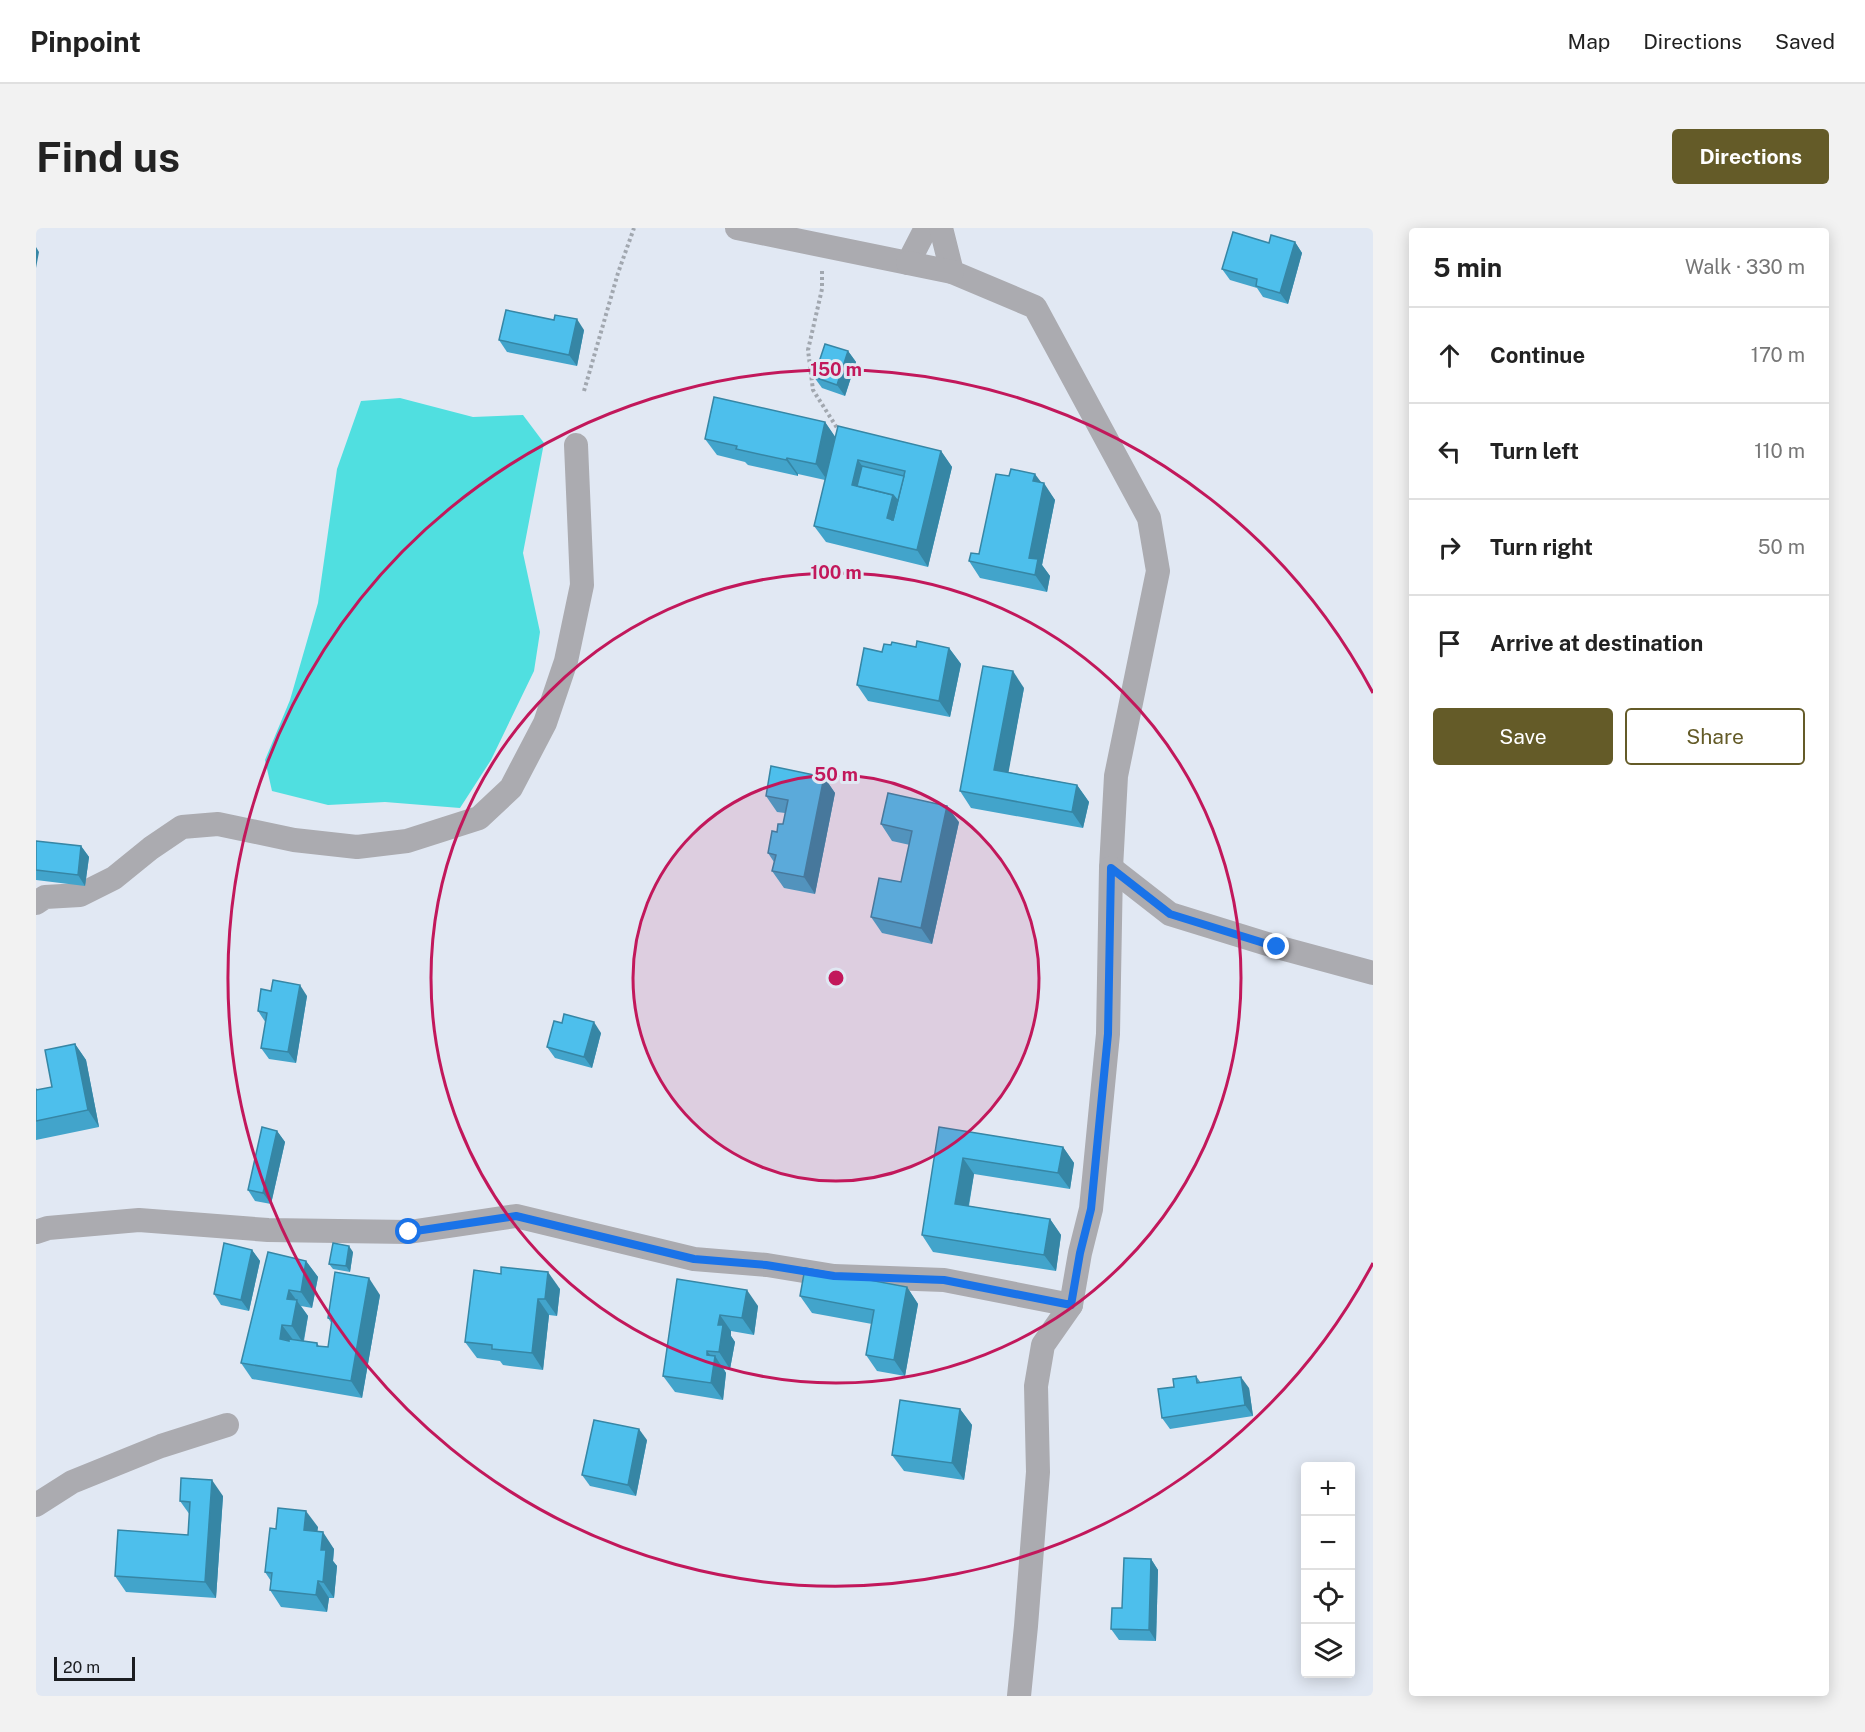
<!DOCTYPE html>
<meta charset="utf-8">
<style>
body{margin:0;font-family:"Public Sans",sans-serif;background:#f2f2f2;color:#222}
.controls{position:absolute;right:18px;bottom:18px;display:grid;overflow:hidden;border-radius:6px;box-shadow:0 3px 15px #0003}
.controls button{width:54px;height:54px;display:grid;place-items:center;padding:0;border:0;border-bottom:2px solid #e0e0e0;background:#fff;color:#222;font:30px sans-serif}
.scale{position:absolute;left:18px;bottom:15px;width:81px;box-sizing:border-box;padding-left:6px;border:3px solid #1b1d21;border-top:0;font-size:16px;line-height:21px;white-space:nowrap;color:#1b1d21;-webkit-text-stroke:4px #e1e8f3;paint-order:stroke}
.stop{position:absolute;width:18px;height:18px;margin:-14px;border:4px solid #1a73e8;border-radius:50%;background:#fff}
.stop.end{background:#1a73e8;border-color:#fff;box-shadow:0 2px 6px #0008}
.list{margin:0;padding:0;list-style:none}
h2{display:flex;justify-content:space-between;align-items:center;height:78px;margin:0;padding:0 24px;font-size:26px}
h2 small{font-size:20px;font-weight:400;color:#767676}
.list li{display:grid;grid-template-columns:39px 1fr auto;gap:18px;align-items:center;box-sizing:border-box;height:96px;padding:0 24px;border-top:2px solid #e0e0e0}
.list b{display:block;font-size:22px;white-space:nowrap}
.list em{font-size:20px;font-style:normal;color:#767676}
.actions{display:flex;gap:12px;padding:18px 24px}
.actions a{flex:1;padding:14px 0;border:2px solid #645b28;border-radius:6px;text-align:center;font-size:21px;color:#645b28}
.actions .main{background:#645b28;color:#fff}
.icon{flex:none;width:33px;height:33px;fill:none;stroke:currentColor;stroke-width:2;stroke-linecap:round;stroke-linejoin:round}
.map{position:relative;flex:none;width:1337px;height:1468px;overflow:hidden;border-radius:6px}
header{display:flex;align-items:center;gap:36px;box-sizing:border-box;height:84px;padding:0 30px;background:#fff;border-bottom:2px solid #e0e0e0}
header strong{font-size:28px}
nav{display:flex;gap:33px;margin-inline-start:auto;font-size:21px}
.intro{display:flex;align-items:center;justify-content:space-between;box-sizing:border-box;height:144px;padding:0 36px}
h1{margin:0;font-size:42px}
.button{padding:15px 27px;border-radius:6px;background:#645b28;color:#fff;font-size:21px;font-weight:700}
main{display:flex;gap:36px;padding:0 36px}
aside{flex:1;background:#fff;border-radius:6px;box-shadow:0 3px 15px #0003}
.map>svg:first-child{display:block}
.water{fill:#50dfe0}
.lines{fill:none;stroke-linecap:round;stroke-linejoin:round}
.path{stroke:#a1a7af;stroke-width:4;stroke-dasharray:3 3;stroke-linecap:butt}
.minor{stroke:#ababb0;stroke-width:24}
.wall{fill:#42a4cb}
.shaded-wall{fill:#3686a5}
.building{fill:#4dbfec;stroke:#3686a5;stroke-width:1.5;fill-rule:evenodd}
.route{stroke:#1a73e8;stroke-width:8}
.ring{fill:none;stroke:#c2185b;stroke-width:3}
.centre{fill:#c2185b;stroke:#e1e8f3;stroke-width:3}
.ring-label{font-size:18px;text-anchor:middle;font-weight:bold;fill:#c2185b;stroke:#e1e8f3;stroke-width:6;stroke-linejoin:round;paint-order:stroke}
</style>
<header>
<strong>Pinpoint</strong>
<nav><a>Map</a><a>Directions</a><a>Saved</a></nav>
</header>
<div class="intro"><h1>Find us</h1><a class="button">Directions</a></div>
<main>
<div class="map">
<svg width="1337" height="1468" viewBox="0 0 1337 1468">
<rect width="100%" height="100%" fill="#e1e8f3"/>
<polygon class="water" points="364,170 437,189 487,187 508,215 487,325 504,404 498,443 455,532 424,580 349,574 292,577 236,563 229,532 254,472 282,375 301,241 325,173"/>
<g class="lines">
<g class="path">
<polyline points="786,43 786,61 772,122 777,162 803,203"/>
<polyline points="548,163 582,45 598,0"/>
</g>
<g class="minor">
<polyline points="701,0 872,35 890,0"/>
<polyline points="905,0 916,44 999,79 1113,290 1122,343 1080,548 1075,640 1072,806 1055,981 1044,1025 1035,1077"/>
<polyline points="872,35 916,44"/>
<polyline points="1075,640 1134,686 1241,719 1337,745"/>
<polyline points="0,675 9,669 44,667 78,650 115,620 146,599 182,596 258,612 321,619 371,613 443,590 475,560 509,495 530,433 546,357 540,217"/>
<polyline points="0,1004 12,1000 103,992 232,1002 373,1004 480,988 658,1031 731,1037 798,1048 908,1052 1035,1077 1007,1117 1000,1158 1002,1244 990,1398 983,1468"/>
<polyline points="0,1277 36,1254 125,1218 191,1197"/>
</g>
</g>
<g class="wall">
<polygon points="1259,14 1266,25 1252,76 1227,69 1221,60 1194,52 1186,41 1233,15"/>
<polygon points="548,102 541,138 471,124 463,112"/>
<polygon points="812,123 820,134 809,168 786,160 778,149"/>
<polygon points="789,194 799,209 905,223 916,239 892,339 790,314 778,298 789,252 762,246 762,248 712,237 709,234 681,227 669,211"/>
<polygon points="1006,255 1019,272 1006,337 1014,348 1011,364 944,350 933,333 943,326"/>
<polygon points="855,417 880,419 913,420 925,436 914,489 832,473 821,457 846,424"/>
<polygon points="988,460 972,544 1041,557 1053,574 1047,600 935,580 924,563"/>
<polygon points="788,549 799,565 779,666 748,660 736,643 738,634 732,625 741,604 747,596 749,585 741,584 730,568"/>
<polygon points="923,594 896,716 846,705 835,689 865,654 874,617 856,613 845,596"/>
<polygon points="0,613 45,618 53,629 49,658 0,652"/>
<polygon points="271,768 260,835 233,831 225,820 230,795 222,783"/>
<polygon points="565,805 556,840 519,830 511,819"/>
<polygon points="39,816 50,832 63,899 0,912 0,860 2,862 16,859"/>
<polygon points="903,899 1027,919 1038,935 1034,961 938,946 933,978 1014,991 1025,1007 1020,1043 897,1024 886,1007"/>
<polygon points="241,903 249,914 235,976 219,973 212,962"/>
<polygon points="216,1022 224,1033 213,1083 185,1077 178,1066"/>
<polygon points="317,1024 314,1044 297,1041 293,1036"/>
<polygon points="270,1033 282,1049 276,1080 265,1078 272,1088 268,1113 281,1115 283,1118 292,1119 296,1096 292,1090 344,1067 326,1170 216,1151 205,1135"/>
<polygon points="438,1042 524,1061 521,1088 513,1087 507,1142 467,1137 464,1133 441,1130 429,1114"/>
<polygon points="641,1051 722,1078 718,1107 695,1103 695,1108 699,1114 694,1141 687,1139 690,1145 687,1172 639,1164 627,1148"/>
<polygon points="871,1059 882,1076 869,1148 841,1143 830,1127 836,1096 776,1085 764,1068"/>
<polygon points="1160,1148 1165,1155 1213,1160 1217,1188 1134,1201 1126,1190 1138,1159"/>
<polygon points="924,1181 936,1197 928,1252 868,1243 856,1227"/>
<polygon points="611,1212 600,1268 554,1258 546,1247"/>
<polygon points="187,1268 180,1370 90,1364 79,1348 152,1307 154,1287 144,1273"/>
<polygon points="282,1299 281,1304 298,1321 297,1333 301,1338 298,1370 293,1370 291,1384 245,1379 234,1362 235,1353 229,1344 240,1301"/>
<polygon points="1115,1331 1122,1342 1120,1413 1083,1412 1075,1401 1086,1380"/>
</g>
<g class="shaded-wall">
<polygon points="1259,14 1266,25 1252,76 1244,65"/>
<polygon points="0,19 3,24 0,40"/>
<polygon points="541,91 548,102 541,138 533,127"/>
<polygon points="812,123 820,134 809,168 801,157"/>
<polygon points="789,194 800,210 791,252 780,236"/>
<polygon points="905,223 916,239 892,339 881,322"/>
<polygon points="751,230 762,246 762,248 750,232"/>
<polygon points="822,232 834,249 830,265 816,257"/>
<polygon points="999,246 1008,258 1008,255 1019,272 1006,337 1014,348 1011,364 999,347 993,330 997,253"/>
<polygon points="857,267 865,279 869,308 851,290"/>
<polygon points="913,420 925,436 914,489 903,473"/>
<polygon points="977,443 988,460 970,558 958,542"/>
<polygon points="788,549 799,565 779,666 768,649"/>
<polygon points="1041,557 1053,574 1047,600 1036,584"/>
<polygon points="911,578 923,594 896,716 885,700"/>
<polygon points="45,618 53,629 49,658 42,647"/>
<polygon points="264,757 271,768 260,835 252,824"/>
<polygon points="558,794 565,805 556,840 548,829"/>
<polygon points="39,816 50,832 63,899 52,882"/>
<polygon points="241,903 249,914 235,976 227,965"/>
<polygon points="1027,919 1038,935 1034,961 1022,945"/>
<polygon points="927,930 938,946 930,992 919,976"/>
<polygon points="1014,991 1025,1007 1020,1043 1008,1027"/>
<polygon points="313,1018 317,1024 314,1044 310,1038"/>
<polygon points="216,1022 224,1033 213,1083 205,1072"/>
<polygon points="270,1033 282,1049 276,1080 265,1064"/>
<polygon points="512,1044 524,1061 521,1088 509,1071"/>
<polygon points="333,1050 344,1067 326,1170 315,1153"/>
<polygon points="871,1059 882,1076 869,1148 858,1132"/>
<polygon points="253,1062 272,1088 267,1115 256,1098 251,1071"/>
<polygon points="711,1062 722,1078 718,1107 706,1090"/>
<polygon points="502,1071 513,1087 507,1142 496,1125"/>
<polygon points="684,1087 695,1103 695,1108 699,1114 694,1141 683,1124 682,1097"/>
<polygon points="246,1097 258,1113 244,1111"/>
<polygon points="671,1123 678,1132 679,1128 690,1145 687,1172 675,1155 671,1127"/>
<polygon points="1205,1149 1213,1160 1217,1188 1209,1177"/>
<polygon points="924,1181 936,1197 928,1252 916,1235"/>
<polygon points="603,1201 611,1212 600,1268 592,1257"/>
<polygon points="176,1252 187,1268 180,1370 169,1354"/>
<polygon points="270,1283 282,1299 279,1319 268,1302"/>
<polygon points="287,1304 298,1321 297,1333 301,1338 298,1370 287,1354 285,1322"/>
<polygon points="1115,1331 1122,1342 1120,1413 1113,1402"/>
<polygon points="282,1353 293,1370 291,1384 280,1367"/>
</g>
<g class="building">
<polygon points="1197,4 1233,15 1235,7 1259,14 1244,65 1220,58 1221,51 1186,41"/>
<polygon points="470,82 518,92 519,87 541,91 533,127 463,112"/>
<polygon points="789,116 812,123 801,157 778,149"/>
<polygon points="678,169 789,194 780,236 751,230 750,232 700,221 701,218 669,211"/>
<path d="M 802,198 L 905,223 L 881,322 L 778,298 ZM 822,232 L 869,243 L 857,292 L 851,290 L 857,267 L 816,257 Z"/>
<polygon points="826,238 868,248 857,292 856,292 861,272 857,267 821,258"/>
<polygon points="975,241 999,246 997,253 1008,255 993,330 1002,331 999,347 933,333 935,325 943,326 960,246 973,248"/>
<polygon points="881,413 913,420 903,473 821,457 828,420 846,424 848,416 855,417 856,414 880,419"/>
<polygon points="947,438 977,443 958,542 1041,557 1036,584 924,563"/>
<polygon points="735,538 788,549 768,649 736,643 740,627 732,625 736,603 741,604 742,596 747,596 752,572 730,568"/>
<polygon points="852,565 911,578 885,700 835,689 843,650 865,654 876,603 845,596"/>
<polygon points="0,613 45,618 42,647 0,642"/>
<polygon points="237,752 264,757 252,824 225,820 231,785 222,783 225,761 235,763"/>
<polygon points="528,786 558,794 548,829 511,819 518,793 526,795"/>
<polygon points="39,816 52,882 0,893 0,862 16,859 9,822"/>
<polygon points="226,899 241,903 227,965 212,962"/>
<polygon points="903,899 1027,919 1022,945 927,930 919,976 1014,991 1008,1027 886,1007"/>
<polygon points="188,1015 216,1022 205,1072 178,1066"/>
<polygon points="297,1015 313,1018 310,1038 293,1036"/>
<polygon points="232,1024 270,1033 265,1064 253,1062 251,1071 261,1072 256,1098 246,1097 244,1111 253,1113 253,1111 281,1115 281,1118 292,1119 296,1091 292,1090 299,1044 333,1050 315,1153 205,1135"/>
<polygon points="465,1039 512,1044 509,1071 502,1071 496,1125 456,1121 456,1117 429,1114 438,1042 465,1046"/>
<polygon points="769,1040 871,1059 858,1132 830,1127 838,1082 764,1068"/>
<polygon points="641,1051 711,1062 706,1090 684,1087 682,1097 687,1097 683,1124 671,1123 671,1127 679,1128 675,1155 627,1148"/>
<polygon points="1160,1148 1161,1155 1205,1149 1209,1177 1126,1190 1122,1161 1138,1159 1137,1151"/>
<polygon points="864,1172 924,1181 916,1235 856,1227"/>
<polygon points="558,1192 603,1201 592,1257 546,1247"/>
<polygon points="145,1250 176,1252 169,1354 79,1348 82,1302 152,1307 154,1274 144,1273"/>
<polygon points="242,1280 270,1283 268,1302 287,1304 285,1322 290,1322 287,1354 282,1353 280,1367 234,1362 236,1345 229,1344 234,1300 240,1301"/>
<polygon points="1088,1330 1115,1331 1113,1402 1075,1401 1076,1380 1086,1380"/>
</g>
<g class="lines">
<polyline class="route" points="373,1004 480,988 658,1031 730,1037 798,1048 908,1052 1035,1077 1044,1025 1055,981 1072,806 1075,640 1134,686 1241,719"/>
</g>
<circle cx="800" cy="750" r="203" fill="#c2185b" fill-opacity=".12"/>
<g class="ring">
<circle cx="800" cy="750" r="203"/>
<circle cx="800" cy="750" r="405"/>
<path d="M1337 1035A608 608 0 1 1 1337 465"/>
</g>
<circle cx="800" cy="750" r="9" class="centre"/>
<g class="ring-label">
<text x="800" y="148">150 m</text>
<text x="800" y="351">100 m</text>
<text x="800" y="553">50 m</text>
</g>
</svg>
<div class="controls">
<button>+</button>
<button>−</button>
<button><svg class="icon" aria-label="locate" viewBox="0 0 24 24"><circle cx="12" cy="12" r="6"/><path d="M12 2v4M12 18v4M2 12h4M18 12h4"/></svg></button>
<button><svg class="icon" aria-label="layers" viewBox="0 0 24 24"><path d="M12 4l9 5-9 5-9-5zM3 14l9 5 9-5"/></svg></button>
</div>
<div class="scale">20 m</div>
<div class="stop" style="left:373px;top:1004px"></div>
<div class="stop end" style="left:1241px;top:719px"></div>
</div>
<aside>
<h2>5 min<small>Walk · 330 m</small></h2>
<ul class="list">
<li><svg class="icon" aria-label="ahead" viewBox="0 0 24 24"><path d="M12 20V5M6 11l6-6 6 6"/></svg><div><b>Continue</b></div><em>170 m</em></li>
<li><svg class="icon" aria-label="left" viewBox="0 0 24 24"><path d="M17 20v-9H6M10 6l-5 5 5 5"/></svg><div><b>Turn left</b></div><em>110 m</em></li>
<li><svg class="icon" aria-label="right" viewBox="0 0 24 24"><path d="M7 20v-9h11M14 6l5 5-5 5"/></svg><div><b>Turn right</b></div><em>50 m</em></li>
<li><svg class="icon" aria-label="arrive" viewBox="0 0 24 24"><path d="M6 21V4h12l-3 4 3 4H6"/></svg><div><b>Arrive at destination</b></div></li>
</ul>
<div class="actions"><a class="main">Save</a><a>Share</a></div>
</aside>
</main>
